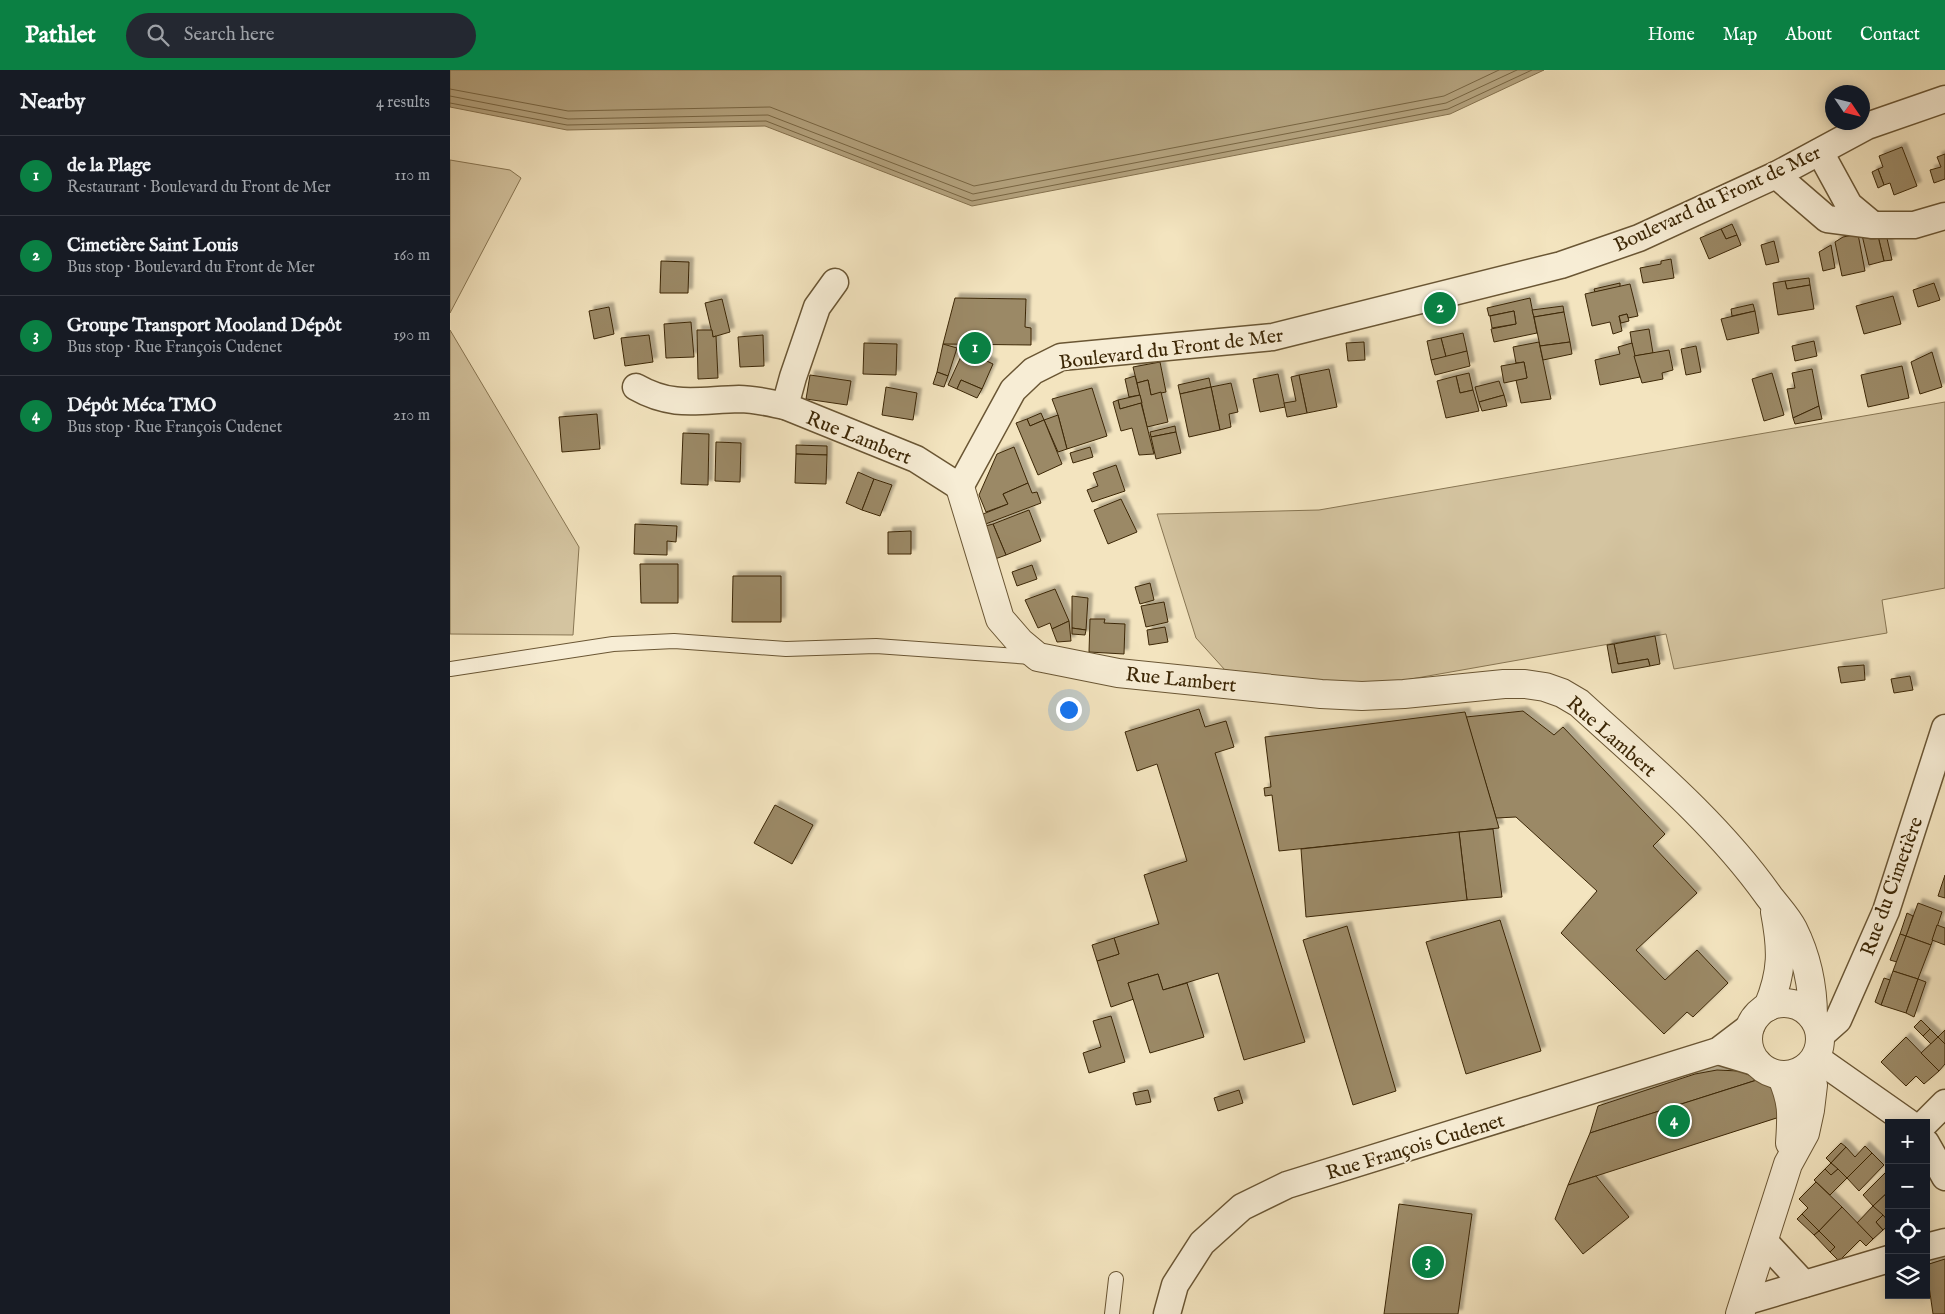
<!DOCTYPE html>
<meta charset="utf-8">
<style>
body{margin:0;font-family:"IM FELL English",serif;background:#242831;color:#f1f3f6}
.controls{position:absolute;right:15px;bottom:15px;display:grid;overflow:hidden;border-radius:0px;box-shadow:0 2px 12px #0003}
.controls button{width:45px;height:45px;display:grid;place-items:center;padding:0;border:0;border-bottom:1px solid #363941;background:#171b24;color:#f1f3f6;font:25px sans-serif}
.compass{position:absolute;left:1375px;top:15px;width:45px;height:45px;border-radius:50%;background:#171b24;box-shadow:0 2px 12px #0003;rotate:125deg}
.you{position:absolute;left:618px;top:639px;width:18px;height:18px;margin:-12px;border:4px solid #fff;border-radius:50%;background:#1a73e8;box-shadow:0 0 0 8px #1a73e833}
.badge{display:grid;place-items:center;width:32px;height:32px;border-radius:50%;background:#0b8043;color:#fff;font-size:16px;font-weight:700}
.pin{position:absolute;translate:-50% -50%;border:2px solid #fff;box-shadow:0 1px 5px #0006}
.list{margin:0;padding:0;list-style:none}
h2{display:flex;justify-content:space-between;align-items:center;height:65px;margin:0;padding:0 20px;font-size:21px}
h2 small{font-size:16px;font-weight:400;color:#9ea1a6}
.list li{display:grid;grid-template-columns:32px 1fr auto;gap:15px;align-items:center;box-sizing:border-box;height:80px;padding:0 20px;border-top:1px solid #363941}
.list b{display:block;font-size:19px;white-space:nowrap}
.list p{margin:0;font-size:16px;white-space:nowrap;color:#9ea1a6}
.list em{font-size:16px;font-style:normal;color:#9ea1a6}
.icon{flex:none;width:28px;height:28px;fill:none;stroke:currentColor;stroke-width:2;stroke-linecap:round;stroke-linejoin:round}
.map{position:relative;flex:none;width:1495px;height:1244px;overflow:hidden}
header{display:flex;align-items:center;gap:30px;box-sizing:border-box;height:70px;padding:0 25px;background:#0b8043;color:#fff}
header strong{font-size:24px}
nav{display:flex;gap:28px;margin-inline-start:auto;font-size:18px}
.search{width:350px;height:45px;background:#242831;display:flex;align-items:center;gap:12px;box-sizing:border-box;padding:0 18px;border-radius:28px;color:#9ea1a6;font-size:19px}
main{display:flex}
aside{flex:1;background:#171b24}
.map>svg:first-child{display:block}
.green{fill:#d4c4a0;stroke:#887653}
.water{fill:#b5a480;stroke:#85724f}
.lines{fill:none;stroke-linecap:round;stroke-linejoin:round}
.shore{stroke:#786643;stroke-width:1}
.building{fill:#9b8966;stroke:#3c2706;filter:url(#shadow)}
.service-casing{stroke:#6a5634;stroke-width:16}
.minor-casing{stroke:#6a5634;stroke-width:29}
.tertiary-casing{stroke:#6a5634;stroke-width:30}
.service{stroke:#f7edd5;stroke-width:14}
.minor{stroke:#f7edd5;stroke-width:26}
.tertiary{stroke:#f7edd5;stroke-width:28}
.labels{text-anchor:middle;stroke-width:4;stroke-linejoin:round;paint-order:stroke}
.street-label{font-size:20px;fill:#3c2706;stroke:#f7edd5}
</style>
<header>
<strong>Pathlet</strong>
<div class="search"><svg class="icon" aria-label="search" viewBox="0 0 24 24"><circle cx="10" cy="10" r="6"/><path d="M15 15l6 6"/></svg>Search here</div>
<nav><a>Home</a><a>Map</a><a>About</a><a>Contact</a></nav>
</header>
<main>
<aside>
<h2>Nearby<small>4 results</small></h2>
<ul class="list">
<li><span class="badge">1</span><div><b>de la Plage</b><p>Restaurant · Boulevard du Front de Mer</p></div><em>110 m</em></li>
<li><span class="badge">2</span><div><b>Cimetière Saint Louis</b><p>Bus stop · Boulevard du Front de Mer</p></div><em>160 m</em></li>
<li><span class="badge">3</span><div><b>Groupe Transport Mooland Dépôt</b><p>Bus stop · Rue François Cudenet</p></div><em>190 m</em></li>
<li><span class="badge">4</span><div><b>Dépôt Méca TMO</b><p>Bus stop · Rue François Cudenet</p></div><em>210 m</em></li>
</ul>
</aside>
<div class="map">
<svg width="1495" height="1244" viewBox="0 0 1495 1244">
<defs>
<filter id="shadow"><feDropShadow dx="4.5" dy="-4.5" stdDeviation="1" flood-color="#0004"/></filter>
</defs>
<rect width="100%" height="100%" fill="#f3e4bf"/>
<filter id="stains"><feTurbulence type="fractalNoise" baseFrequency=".004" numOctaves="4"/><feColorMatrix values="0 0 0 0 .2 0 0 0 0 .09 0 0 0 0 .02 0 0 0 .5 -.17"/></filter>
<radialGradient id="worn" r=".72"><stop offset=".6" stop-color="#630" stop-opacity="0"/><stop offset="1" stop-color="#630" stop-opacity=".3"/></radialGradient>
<g class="green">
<polygon points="0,90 60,100 71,108 0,243"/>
<polygon points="0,260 129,477 123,565 0,564"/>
<polygon points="1495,332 1495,518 1432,530 1437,563 1224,599 1216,564 910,618 775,600 746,568 707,444 869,440"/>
</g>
<polygon class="water" points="0,0 1094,0 1000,44 522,136 315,56 117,60 0,37"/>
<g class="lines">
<g class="shore">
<polyline points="0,19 118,41 320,37 524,116 994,26 1049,0"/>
<polyline points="0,26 118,49 318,45 523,124 996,33 1067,0"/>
<polyline points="0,33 117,55 316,51 522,131 998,39 1082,0"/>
</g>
</g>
<g class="building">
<polygon points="1452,77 1467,116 1444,125 1440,113 1434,115 1428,99 1433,97 1429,86"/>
<polygon points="1495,84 1495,109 1484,113 1480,100 1491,97 1487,87"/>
<polygon points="1428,99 1434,115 1428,118 1422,102"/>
<polygon points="1282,154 1287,165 1276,169 1271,159"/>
<polygon points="1271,159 1276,169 1287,165 1291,175 1259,189 1250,168"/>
<polygon points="1408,164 1415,201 1392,206 1385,172 1393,167"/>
<polygon points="1436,164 1442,190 1434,191 1428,166"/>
<polygon points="1412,165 1428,166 1434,191 1419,195"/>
<polygon points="1324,171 1329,192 1316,195 1311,175"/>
<polygon points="1381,175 1385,198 1373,201 1369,182"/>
<polygon points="1221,189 1224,208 1193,213 1190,198 1211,194 1211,191"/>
<polygon points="211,191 239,192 238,223 210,223"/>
<polygon points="1359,208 1360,215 1337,219 1335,211"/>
<polygon points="1335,211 1337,219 1360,215 1364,239 1328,245 1323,213"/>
<polygon points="1170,213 1170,217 1145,222 1144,219"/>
<polygon points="1484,213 1490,230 1468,237 1463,220"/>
<polygon points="1180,214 1188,246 1178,248 1177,244 1169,246 1172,261 1163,264 1160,252 1142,256 1135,224"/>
<polygon points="1443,226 1451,254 1414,264 1406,236"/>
<polygon points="505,228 576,229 575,257 581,258 581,275 493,274"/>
<polygon points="1080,228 1087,263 1044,272 1041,259 1066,254 1064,241 1039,246 1037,238"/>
<polygon points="272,229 280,262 263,267 255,233"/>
<polygon points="1303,234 1305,241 1282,246 1281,239"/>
<polygon points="1113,236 1114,242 1084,247 1082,240"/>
<polygon points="159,237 164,264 144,269 139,241"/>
<polygon points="1064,241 1066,254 1042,258 1040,246"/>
<polygon points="1305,241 1309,263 1277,270 1271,249"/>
<polygon points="1114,242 1120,272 1090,276 1084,247"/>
<polygon points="1177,244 1179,251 1171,253 1169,246"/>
<polygon points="241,252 244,287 216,288 214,254"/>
<polygon points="1199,259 1203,283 1184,286 1180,262"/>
<polygon points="247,260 262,260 263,267 266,266 268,308 248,309"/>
<polygon points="1013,263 1017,281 996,287 991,268"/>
<polygon points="199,265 203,292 175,296 171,268"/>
<polygon points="313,265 314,296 290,297 288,267"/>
<polygon points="991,268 996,287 981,290 977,271"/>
<polygon points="1364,271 1367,286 1345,291 1342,276"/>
<polygon points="914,272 915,290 898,291 896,273"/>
<polygon points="1089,272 1101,329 1071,333 1066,310 1077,308 1074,292 1066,293 1063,277"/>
<polygon points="1120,272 1122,284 1093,290 1090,276"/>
<polygon points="414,273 447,274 446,305 413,304"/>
<polygon points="1182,273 1190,307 1150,315 1145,290 1170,284 1168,277"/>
<polygon points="493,274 507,278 498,306 487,302"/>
<polygon points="1246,276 1251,302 1236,305 1231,279"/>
<polygon points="514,280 543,294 532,319 511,310 507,319 498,315"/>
<polygon points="1219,280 1223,300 1212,303 1213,309 1192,313 1184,286"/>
<polygon points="1017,281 1020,296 985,305 981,290"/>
<polygon points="1482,282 1492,317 1470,324 1461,292"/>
<polygon points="710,292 716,322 701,325 698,310 687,313 683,297"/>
<polygon points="1074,292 1077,308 1054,313 1051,296"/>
<polygon points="1452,296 1459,328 1418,337 1411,305"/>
<polygon points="879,299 887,337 857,343 849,305"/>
<polygon points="1362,299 1369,336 1343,348 1337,319 1345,318 1342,303"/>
<polygon points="487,302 498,306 494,317 483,314"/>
<polygon points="1019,303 1023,320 1010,323 1006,306"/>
<polygon points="1322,303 1334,345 1314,351 1302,309"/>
<polygon points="828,304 835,337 810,342 803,309"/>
<polygon points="360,305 401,311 397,335 356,329"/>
<polygon points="849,305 857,343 837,347 834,333 846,331 841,307"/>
<polygon points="685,306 690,325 679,327 675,309"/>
<polygon points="1006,306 1010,323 1023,320 1029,341 996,348 987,311"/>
<polygon points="759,308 761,317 730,324 728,315"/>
<polygon points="511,310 532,319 527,328 507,319"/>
<polygon points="698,310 701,325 711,322 718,352 697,357 687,313"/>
<polygon points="1049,311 1054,325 1029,332 1025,317"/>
<polygon points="781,313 788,342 779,344 781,357 770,360 761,317"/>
<polygon points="436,317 467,323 463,350 432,345"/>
<polygon points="761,317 770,360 739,367 730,324"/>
<polygon points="642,318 657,366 617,379 608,345 602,329"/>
<polygon points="690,325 692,333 670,339 668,330"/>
<polygon points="1054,325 1057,336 1032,341 1029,332"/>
<polygon points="668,330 670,339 691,333 704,384 689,385 682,358 671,361 663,332"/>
<polygon points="1369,336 1372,349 1345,354 1343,348"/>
<polygon points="591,343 594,350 580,356 577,349"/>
<polygon points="147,344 150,379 112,382 109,347"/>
<polygon points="608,345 617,379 608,382 594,350"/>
<polygon points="577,349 580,356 594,350 612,394 588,405 566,353"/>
<polygon points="725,356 726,362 701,367 700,362"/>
<polygon points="726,362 731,383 706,389 701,367"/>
<polygon points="233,363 259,364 258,415 231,414"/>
<polygon points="266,372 291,373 290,412 265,411"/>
<polygon points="346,375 377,376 377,385 346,384"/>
<polygon points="564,377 578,413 553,424 558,434 536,442 529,425 547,384"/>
<polygon points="640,377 643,387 623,393 620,383"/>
<polygon points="346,384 377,385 376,414 345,413"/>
<polygon points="666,395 675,421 642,432 637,420 648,416 643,403"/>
<polygon points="408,402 424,409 412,440 396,433"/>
<polygon points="424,409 442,415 430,446 412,440"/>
<polygon points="578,413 582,423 587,422 591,433 533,455 533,444 558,434 553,424"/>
<polygon points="671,429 687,462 658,474 644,440"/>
<polygon points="579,440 591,471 556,485 543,454"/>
<polygon points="185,454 227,456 226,472 217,471 217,485 184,484"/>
<polygon points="543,454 556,485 545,489 532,457"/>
<polygon points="461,461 461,484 438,484 438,462"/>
<polygon points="190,494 228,494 228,533 191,533"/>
<polygon points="582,495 587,509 567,516 562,502"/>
<polygon points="283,506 331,506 331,552 282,552"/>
<polygon points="700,513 704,530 690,534 685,517"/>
<polygon points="605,519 619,551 602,559 600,553 588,558 575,530"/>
<polygon points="622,526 638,528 636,560 622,558"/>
<polygon points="714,532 718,552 696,557 691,536"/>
<polygon points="640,549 655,549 654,553 675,554 674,584 639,582"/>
<polygon points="619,551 621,571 607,572 602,559"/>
<polygon points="715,557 718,572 699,575 697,560"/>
<polygon points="622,558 636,560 635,565 622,564"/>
<polygon points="1205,566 1210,594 1200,596 1198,589 1168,594 1164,574"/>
<polygon points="1164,574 1168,594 1198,589 1200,596 1162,603 1157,575"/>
<polygon points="1414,595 1415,610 1391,613 1388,597"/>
<polygon points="1460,606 1463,620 1444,623 1441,609"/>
<polygon points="749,639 755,657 776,651 784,677 765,683 855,972 794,990 768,903 713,920 708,904 678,913 684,929 661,937 647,891 669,884 664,868 709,854 694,805 737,791 707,694 687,701 675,662"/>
<polygon points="1073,641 1104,665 1113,657 1215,764 1203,776 1247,823 1186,880 1215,910 1247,880 1278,913 1243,947 1237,942 1214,964 1111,863 1147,821 1066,747 1046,748 1016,647"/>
<polygon points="1015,642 1049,758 829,781 822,725 815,726 814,718 821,717 815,667"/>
<polygon points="325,735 363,755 342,794 304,773"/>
<polygon points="1043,759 1052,827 1017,830 1009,762"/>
<polygon points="1009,762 1017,830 856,847 851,779"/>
<polygon points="1495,805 1495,828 1488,826"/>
<polygon points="1468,833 1492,842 1481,875 1456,866"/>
<polygon points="1457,843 1463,846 1456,866 1450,864"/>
<polygon points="1050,850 1091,981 1016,1004 976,872"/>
<polygon points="1487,855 1495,858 1495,875 1482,870"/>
<polygon points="897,856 946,1021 903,1035 853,870"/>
<polygon points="1450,864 1456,866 1447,892 1440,890"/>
<polygon points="1456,866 1481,875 1468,909 1443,901"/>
<polygon points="664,868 669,884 647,891 642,875"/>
<polygon points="1443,901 1468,909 1456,943 1431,935"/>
<polygon points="708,904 713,920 737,913 754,967 700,983 678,913"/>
<polygon points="1434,908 1440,910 1431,935 1425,932"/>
<polygon points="1468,909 1476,912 1464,947 1456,943"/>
<polygon points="661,946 675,992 639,1003 633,983 651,977 643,951"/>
<polygon points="1471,950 1480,959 1473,966 1464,957"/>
<polygon points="1480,959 1488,967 1481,974 1473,966"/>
<polygon points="1495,960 1495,974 1488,967"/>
<polygon points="1456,967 1489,1001 1474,1014 1466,1006 1456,1016 1431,992"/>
<polygon points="1488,967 1495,974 1495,994 1489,1001 1471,983"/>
<polygon points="1267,1000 1289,1001 1310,1009 1140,1063 1148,1036 1245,1004"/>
<polygon points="1310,1009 1323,1018 1339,1044 1118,1115 1140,1063"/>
<polygon points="698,1020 701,1032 686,1035 683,1023"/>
<polygon points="789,1020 793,1033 768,1041 764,1028"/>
<polygon points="1391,1073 1396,1077 1381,1093 1376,1088"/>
<polygon points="1415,1076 1422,1083 1397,1108 1381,1093 1396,1077 1405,1087"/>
<polygon points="1422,1083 1434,1095 1409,1121 1397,1108"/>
<polygon points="1381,1093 1388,1099 1381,1105 1375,1099"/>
<polygon points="1375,1099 1381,1105 1388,1099 1397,1108 1380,1125 1364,1110"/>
<polygon points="1439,1099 1439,1121 1423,1136 1413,1125"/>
<polygon points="1146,1106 1179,1147 1133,1184 1105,1149 1118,1115"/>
<polygon points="1366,1112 1392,1137 1369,1161 1352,1144 1358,1138 1349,1129"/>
<polygon points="1439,1121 1439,1152 1423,1136"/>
<polygon points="949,1134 1022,1144 1008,1244 934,1244"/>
<polygon points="1423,1136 1433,1145 1426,1152 1433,1160 1423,1169 1407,1153"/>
<polygon points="1392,1137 1423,1169 1416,1176 1410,1170 1389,1191 1380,1182 1385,1177 1369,1161"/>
<polygon points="1352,1144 1369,1161 1364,1165 1347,1149"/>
<polygon points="1433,1145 1439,1152 1439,1155 1433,1160 1426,1152"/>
<polygon points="1369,1161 1385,1177 1380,1182 1364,1165"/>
<polygon points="1495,1189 1495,1244 1483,1244 1476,1195"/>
</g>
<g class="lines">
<g class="service-casing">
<g id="service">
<polyline points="0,599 163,574 224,571 336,579 426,576 582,587"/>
<polyline points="662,1244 666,1209"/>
</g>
</g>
<g class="minor-casing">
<g id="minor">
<polyline points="1370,82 1399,135 1423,155"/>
<polyline points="1326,105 1377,149 1423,155 1464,155 1495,146"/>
<path d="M 186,317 C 223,338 248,330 289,329 C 305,329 320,333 335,336 L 466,389 L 510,417 L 563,320 L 583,301 L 611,287 L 823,267 L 1111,195 L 1189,168 L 1326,105 L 1417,56 L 1495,29"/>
<polyline points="335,336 343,307 367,237 385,212"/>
<polyline points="1370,966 1388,950 1436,841 1495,658"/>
<polyline points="1268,981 1308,993"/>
<polyline points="1365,987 1459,1053"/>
<polyline points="1475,1053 1495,1033"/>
<polyline points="1476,1073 1495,1107"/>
<polyline points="1314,1171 1354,1214"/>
<polyline points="1476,1177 1495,1172"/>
<polyline points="1294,1232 1439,1189"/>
<polyline points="717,1244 725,1215 752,1173 792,1137 837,1115 1268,981 1301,956"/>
</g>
</g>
<g class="tertiary-casing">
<g id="tertiary">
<path d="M 510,417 L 550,549 L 570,572 L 588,587 L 668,603 L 871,624 L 912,626 L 954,624 L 1054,614 L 1075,614 L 1095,617 L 1112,623 L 1129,633 C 1196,694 1266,752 1318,825 C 1326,836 1337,847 1343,859 C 1357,887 1363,917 1363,947"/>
<circle cx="1334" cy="969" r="36"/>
<path d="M 1318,937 C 1333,901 1332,879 1325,842"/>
<path d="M 1331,1005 C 1343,1032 1342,1044 1340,1073"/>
<polyline points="1290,1244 1338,1094 1355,1063 1360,1040 1363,1015 1356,998"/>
</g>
</g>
<use href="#service" class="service"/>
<use href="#minor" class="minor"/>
<use href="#tertiary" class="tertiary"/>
</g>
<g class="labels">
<g class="street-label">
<text transform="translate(1267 128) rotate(-25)" y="7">Boulevard du Front de Mer</text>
<text transform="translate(721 278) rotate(-7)" y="7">Boulevard du Front de Mer</text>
<text transform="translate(409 367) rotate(22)" y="7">Rue Lambert</text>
<text transform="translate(731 609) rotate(6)" y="7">Rue Lambert</text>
<text transform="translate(1162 666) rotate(41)" y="7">Rue Lambert</text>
<text transform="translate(1441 816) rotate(-70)" y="7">Rue du Cimetière</text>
<text transform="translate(965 1076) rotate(-17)" y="7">Rue François Cudenet</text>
</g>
</g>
<rect width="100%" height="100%" filter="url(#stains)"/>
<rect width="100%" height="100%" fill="url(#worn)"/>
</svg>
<div class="controls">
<button>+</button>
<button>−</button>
<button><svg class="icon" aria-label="locate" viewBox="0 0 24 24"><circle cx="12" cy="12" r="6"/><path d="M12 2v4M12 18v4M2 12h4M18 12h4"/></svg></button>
<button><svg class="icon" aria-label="layers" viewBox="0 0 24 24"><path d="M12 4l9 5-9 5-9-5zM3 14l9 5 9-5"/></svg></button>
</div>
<svg class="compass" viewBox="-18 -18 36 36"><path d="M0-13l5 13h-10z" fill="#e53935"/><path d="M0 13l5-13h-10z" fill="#9ea1a6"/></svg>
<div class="you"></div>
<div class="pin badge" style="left:525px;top:278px">1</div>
<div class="pin badge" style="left:990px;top:238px">2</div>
<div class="pin badge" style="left:978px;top:1192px">3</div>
<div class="pin badge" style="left:1224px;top:1051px">4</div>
</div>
</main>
